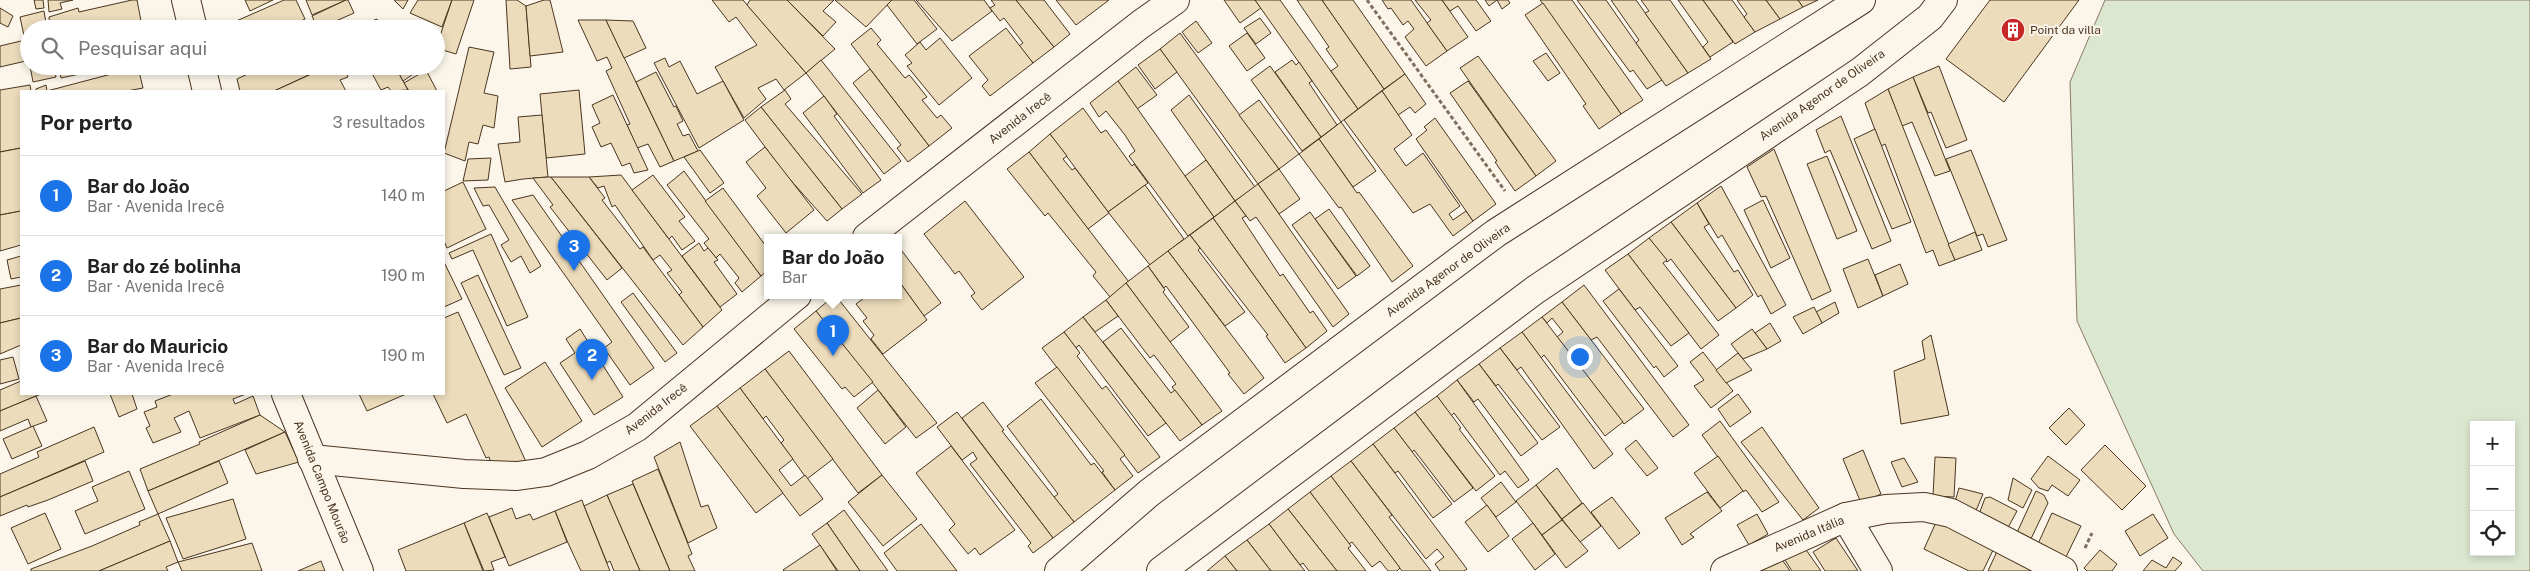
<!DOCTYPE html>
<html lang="pt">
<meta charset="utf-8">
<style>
body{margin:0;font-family:"Public Sans",sans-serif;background:#f2f2f2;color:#222}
.controls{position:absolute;right:15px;bottom:15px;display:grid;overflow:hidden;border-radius:0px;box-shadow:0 2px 8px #0003}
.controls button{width:45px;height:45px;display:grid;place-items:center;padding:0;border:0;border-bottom:1px solid #e0e0e0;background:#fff;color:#222;font:25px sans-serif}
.you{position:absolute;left:1579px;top:356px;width:18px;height:18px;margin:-12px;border:4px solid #fff;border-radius:50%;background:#1a73e8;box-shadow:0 0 0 8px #1a73e833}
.badge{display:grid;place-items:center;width:32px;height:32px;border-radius:50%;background:#1a73e8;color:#fff;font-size:16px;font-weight:700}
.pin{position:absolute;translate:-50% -41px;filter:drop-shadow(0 1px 2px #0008)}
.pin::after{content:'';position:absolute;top:26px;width:18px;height:15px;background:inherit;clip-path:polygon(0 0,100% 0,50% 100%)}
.popup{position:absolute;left:764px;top:234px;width:138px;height:65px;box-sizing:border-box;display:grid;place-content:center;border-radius:0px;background:#fff;filter:drop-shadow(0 1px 4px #0005);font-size:16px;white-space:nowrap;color:#767676}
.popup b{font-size:19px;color:#222}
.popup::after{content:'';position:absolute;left:50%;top:100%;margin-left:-10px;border:10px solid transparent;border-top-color:#fff}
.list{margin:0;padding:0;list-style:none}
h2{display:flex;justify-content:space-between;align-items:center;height:65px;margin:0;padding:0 20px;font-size:21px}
h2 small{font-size:16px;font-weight:400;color:#767676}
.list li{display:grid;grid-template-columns:32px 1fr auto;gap:15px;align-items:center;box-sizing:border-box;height:80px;padding:0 20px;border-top:1px solid #e0e0e0}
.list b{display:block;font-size:19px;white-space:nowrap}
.list p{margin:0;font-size:16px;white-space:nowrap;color:#767676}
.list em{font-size:16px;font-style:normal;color:#767676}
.icon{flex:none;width:28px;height:28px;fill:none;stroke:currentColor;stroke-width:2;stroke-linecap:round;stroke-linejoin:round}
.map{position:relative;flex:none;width:2530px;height:571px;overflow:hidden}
.search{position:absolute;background:#fff;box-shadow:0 2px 8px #0003;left:20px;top:20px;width:425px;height:55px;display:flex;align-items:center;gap:12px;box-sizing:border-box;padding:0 18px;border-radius:28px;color:#767676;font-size:19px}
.panel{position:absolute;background:#fff;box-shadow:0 2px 8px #0003;left:20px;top:90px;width:425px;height:305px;border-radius:0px}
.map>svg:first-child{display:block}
.green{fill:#dce7d0;stroke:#887966;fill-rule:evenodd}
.building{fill:#ecdcbc;stroke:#4a3520}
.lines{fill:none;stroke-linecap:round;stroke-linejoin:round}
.minor-casing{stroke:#4a3520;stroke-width:30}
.path{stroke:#7f6f5c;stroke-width:3;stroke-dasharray:4 2.5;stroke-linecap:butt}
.minor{stroke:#fbf6e9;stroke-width:28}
.labels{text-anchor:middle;stroke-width:4;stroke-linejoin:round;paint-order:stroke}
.poi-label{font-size:12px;fill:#4a3520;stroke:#fbf6e9;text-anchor:start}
.street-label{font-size:12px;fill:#4a3520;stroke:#fbf6e9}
</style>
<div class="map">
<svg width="2530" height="571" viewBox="0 0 2530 571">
<rect width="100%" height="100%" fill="#fbf6e9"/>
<path class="green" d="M 2105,0 L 2530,0 L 2530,571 L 2203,571 L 2174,534 L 2077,321 L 2070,82 ZM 2474,425 L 2511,425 L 2511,552 L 2474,552 Z"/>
<g class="building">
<polygon points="34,0 43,0 44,8 36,9"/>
<polygon points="48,0 73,0 60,3 62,9 49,12"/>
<polygon points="132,0 137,0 141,21 108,29 50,29 49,17 78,8 79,12"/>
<polygon points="245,0 273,0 250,11"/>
<polygon points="284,0 296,0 305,19 283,29 225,29 225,26"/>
<polygon points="306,0 346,0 312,15"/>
<polygon points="346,0 348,0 354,13 318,29 312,16"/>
<polygon points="394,0 408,0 403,9"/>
<polygon points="418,0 452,0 442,27 410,13"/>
<polygon points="452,0 474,0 456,54 436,48"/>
<polygon points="506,0 517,0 526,6 531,67 510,69"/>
<polygon points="544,0 550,0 563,52 530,56 526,6"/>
<polygon points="712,0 743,0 806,73 784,90 776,79 758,88 766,99 744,118 715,67 757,45 736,17 729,22"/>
<polygon points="750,0 787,0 835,49 806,73 747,5"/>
<polygon points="787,0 834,0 823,11 836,22 823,36"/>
<polygon points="835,0 892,0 866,27"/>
<polygon points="892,0 914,0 937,29 917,44 887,5"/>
<polygon points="916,0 984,0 992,11 952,41"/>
<polygon points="991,0 1016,0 1054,47 1033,63 1019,46 1023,43 1004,18 1000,21 990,8 995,5"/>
<polygon points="1016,0 1044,0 1070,34 1054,47"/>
<polygon points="1056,0 1109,0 1076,25"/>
<polygon points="1224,0 1255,0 1261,8 1240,23"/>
<polygon points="1255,0 1280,0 1358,109 1341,122"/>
<polygon points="1297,0 1322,0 1384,89 1358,109 1331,71 1338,66 1326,49 1329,47"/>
<polygon points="1322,0 1353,0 1405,74 1384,89"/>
<polygon points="1382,0 1411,0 1447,51 1426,66 1405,37 1414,29 1408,21 1403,25 1391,8 1388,9"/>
<polygon points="1415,0 1442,0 1468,37 1447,51 1427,23 1431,20"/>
<polygon points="1442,0 1476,0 1491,21 1476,31 1458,6 1450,11"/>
<polygon points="1485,0 1508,0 1510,3 1502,9 1497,0 1489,6"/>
<polygon points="1540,0 1572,0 1643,100 1621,114"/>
<polygon points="1577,0 1606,0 1662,80 1647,89 1633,70 1630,72"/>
<polygon points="1611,0 1636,0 1688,73 1666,86 1636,43 1639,40"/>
<polygon points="1641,0 1670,0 1711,59 1688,73 1645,13 1649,11"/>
<polygon points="1678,0 1703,0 1733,42 1710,57 1703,47 1708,42"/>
<polygon points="1703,0 1732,0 1755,32 1735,44"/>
<polygon points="1737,0 1766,0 1780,19 1755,32 1744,17 1747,14"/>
<polygon points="1766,0 1798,0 1803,7 1780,19"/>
<polygon points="1798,0 1818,0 1803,7"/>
<polygon points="1990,0 2079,0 2004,102 1946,59"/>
<polygon points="1543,3 1621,114 1599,129 1583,106 1586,104 1525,15"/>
<polygon points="0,8 13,16 8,27 0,23"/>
<polygon points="44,11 47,29 29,29 29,59 20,17"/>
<polygon points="1260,18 1271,33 1256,44 1244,28"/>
<polygon points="377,19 379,29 354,28"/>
<polygon points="578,20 606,20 674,161 660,167 648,144 637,148 627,125 630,124 606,71 612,68 607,57 597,61"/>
<polygon points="606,20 633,21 646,48 624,58"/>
<polygon points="312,21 315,29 294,29"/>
<polygon points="1196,21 1212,43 1198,53 1182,32"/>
<polygon points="871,28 881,40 877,44 905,78 909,75 911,77 927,97 922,100 937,118 941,115 952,128 929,146 851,44"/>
<polygon points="1006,28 1033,63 990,96 982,86 988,80 969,56"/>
<polygon points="1180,33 1279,169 1258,184 1160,49"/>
<polygon points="1247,33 1265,58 1247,71 1229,46"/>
<polygon points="940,38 972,78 939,105 907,66 912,63 905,55 920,42 926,50"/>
<polygon points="21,41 26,61 0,67 0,46"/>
<polygon points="469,47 494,52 484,93 498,96 494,128 483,125 478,144 469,142 465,161 444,153"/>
<polygon points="1160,49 1177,72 1155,89 1138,65"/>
<polygon points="1546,53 1560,73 1548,81 1533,61"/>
<polygon points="1478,56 1556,161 1536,176 1460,68"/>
<polygon points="665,58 669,67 680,61 697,94 723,81 744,120 699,148 654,63"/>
<polygon points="821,60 901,161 884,174 806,73"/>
<polygon points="1292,60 1296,65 1299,62 1312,81 1309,83 1337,125 1321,137 1275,72"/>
<polygon points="30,66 54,66 56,77 33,82"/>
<polygon points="59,66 117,66 61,78"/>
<polygon points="265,66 328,66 274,91 240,91 237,79"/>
<polygon points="329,66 343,66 348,77 340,80 346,91 274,91"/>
<polygon points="368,66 395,66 408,90 391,91 388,87 381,90"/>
<polygon points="395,66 423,66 424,67 403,81"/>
<polygon points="1270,66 1321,137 1302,151 1251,80"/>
<polygon points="1939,66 1967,140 1946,148 1931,112 1928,113 1913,77"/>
<polygon points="138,67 143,88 127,91 36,91 36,89 46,85 47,91"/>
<polygon points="1136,67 1157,95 1137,109 1118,81"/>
<polygon points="870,69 929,146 908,162 897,148 901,145 853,83"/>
<polygon points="426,70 437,91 409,91 404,83"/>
<polygon points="656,72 674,107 676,106 683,121 677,124 683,136 689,134 698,151 674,161 636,82"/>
<polygon points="1405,74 1426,104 1415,113 1410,107 1398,115 1382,91"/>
<polygon points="1913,77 1950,171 1935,176 1912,122 1902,126 1888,89"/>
<polygon points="1118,81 1214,217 1188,236 1129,156 1135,151 1125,135 1106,111 1099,117 1090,103"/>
<polygon points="1468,81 1536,176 1515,191 1495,162 1497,161 1450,93"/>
<polygon points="30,85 31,91 21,91 21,148 0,152 0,90"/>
<polygon points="1888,89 1955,260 1939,266 1933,250 1926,253 1885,144 1881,146 1865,103"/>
<polygon points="579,90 585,154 546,158 540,94"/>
<polygon points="785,90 791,99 785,104 862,194 842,209 761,107"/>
<polygon points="1382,91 1412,135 1394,149 1406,166 1423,153 1460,206 1449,214 1453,220 1466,211 1473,221 1453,236 1430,204 1413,213 1344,120"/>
<polygon points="613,95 648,170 634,173 630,163 622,166 611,143 601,147 592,127 600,123 592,105"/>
<polygon points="1189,95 1255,187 1235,201 1171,110"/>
<polygon points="824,96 837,114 834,116 881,180 863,193 803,113"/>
<polygon points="1259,100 1299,154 1279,169 1239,115"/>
<polygon points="761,107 842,209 827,221 786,175 745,120"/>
<polygon points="1083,108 1101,133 1106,130 1132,166 1134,164 1148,183 1108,212 1050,134"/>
<polygon points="542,115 548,177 523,179 505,182 498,144 520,142 518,117"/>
<polygon points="1841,116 1891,241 1872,249 1830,150 1825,153 1816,130"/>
<polygon points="1435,118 1496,204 1473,221 1416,139 1427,130 1424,127"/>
<polygon points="1341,122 1376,171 1353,187 1319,139"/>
<polygon points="1875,129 1911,222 1892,229 1854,139"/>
<polygon points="1050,134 1067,156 1063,159 1072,170 1075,168 1109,213 1088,229 1029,152"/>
<polygon points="1319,139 1357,193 1359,192 1413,266 1392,282 1341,207 1339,208 1299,154"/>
<polygon points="765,147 814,210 786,233 757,196 766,188 746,162"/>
<polygon points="21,148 21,211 0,215 0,152"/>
<polygon points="1774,149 1831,291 1812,300 1766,196 1761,197 1747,167"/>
<polygon points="700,150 724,183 710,193 684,157"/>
<polygon points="1971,150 2007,240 1988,247 1983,234 1977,236 1946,159"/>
<polygon points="1029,152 1129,282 1110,297 1093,276 1096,272 1048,213 1045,216 1007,169"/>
<polygon points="1827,156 1857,231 1837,239 1807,164"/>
<polygon points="491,158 488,180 463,181 468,159"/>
<polygon points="1206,160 1235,201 1214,217 1185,176"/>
<polygon points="1279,169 1300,199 1279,214 1258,184"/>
<polygon points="684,171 761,276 742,292 735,283 739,278 720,254 716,258 704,243 709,239 667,185"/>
<polygon points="621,175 722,310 703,327 679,295 682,292 667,273 672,270 660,255 653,260 615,205 612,207 604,186 598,188 589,177"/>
<polygon points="653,175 685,217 679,221 695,241 682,250 672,236 669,239 632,190"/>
<polygon points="548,177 551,177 622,268 607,280 550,207 553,205 533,178"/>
<polygon points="551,177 589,177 605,198 602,200 640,249 643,247 703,327 683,345"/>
<polygon points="463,182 486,229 447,248 444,241 444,191"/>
<polygon points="1258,184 1349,314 1333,327 1256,217 1250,221 1235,201"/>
<polygon points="1145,185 1184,239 1150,265 1108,212"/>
<polygon points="1721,186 1786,305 1771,314 1761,295 1758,297 1722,235 1718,238 1697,203"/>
<polygon points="495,187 541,266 530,273 521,256 511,262 501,245 509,240 489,205 483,206 474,188"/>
<polygon points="723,188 768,249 768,270 761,276 705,201"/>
<polygon points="533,195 654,368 630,385 604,348 612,342 512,200"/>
<polygon points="1763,200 1790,258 1771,268 1744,210"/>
<polygon points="965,201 1024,277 982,310 971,296 975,293 959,271 955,274 924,234"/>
<polygon points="1235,201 1246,216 1242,218 1280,276 1283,274 1310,313 1313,311 1327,331 1306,348 1213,218"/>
<polygon points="1697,203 1709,224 1704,227 1734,272 1738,270 1753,295 1736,308 1671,222"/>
<polygon points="1329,209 1370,266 1357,276 1315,219"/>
<polygon points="21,211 21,245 0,251 0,215"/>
<polygon points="1310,212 1356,276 1338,289 1292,225"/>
<polygon points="1213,218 1306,348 1285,363 1266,336 1268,335 1190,235"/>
<polygon points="1671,222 1736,308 1718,321 1671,259 1667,262 1649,238"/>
<polygon points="1975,232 1982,250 1955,260 1948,244"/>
<polygon points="491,234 528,317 507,326 473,250 452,259 449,253"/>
<polygon points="1190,235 1200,248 1198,250 1245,312 1225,326 1168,251"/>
<polygon points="1649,238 1667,260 1663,263 1719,335 1701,349 1628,254"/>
<polygon points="699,243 704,251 708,248 718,260 714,262 737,294 720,307 682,256"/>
<polygon points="902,251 941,303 924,316 898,280 898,254"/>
<polygon points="1168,251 1264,378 1244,394 1228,374 1230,373 1166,286 1164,288 1148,266"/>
<polygon points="1628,254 1689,333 1671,346 1640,307 1635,310 1605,270"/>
<polygon points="21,256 21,277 11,279 7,260"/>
<polygon points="1868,259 1883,296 1858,308 1843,269"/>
<polygon points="444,262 462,299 444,307"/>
<polygon points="1900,264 1908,284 1883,296 1875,275"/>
<polygon points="1148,266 1165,290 1163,292 1189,327 1170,342 1126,283"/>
<polygon points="478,275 521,368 504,375 461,283"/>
<polygon points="898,280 927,320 883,354 871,339 874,335 863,321 867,318 856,304 868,295 898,295"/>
<polygon points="1126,283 1222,411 1202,425 1172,387 1176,384 1154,355 1150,358 1106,300"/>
<polygon points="21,285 21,318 0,323 0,289"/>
<polygon points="1584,285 1689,425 1673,437 1597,337 1591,340 1562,302"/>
<polygon points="1619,289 1678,366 1664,377 1656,366 1654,368 1603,301"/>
<polygon points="633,293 677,353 665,362 621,302"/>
<polygon points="835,295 937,423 916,438 816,311"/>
<polygon points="1106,300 1118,316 1095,332 1083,317"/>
<polygon points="1562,302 1644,409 1624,424 1557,337 1563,332 1552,318 1547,323 1542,317"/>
<polygon points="1835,302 1839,313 1822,323 1816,312"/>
<polygon points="1814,307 1822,323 1803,334 1793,317"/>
<polygon points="816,311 873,382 854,397 845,387 842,389 794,329"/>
<polygon points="458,312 527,464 491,463 489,457 486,458 466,414 447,423 433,394 444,394 444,318"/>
<polygon points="1083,317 1166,423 1148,436 1079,345 1076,348 1064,332"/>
<polygon points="1542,317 1623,422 1605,436 1544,355 1541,358 1522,332"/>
<polygon points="21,318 21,345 0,354 0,323"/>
<polygon points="1770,323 1781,341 1767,349 1755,333"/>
<polygon points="1121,328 1171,393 1175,390 1202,425 1180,441 1103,342"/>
<polygon points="580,329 623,397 594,415 560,363 575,353 566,339"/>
<polygon points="1752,329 1767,349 1743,359 1731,344"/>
<polygon points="1064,332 1080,353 1077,356 1102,389 1106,386 1160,457 1138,473 1042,348"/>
<polygon points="1522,332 1613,454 1594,469 1521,367 1517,370 1500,348"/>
<polygon points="1931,335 1949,415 1901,424 1894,371 1925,359 1922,341"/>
<polygon points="1500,348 1560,427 1542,440 1498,384 1496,386 1479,364"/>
<polygon points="789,351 882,475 858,493 765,369"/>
<polygon points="1703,352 1733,391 1711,408 1694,386 1704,380 1690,362"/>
<polygon points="1738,353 1752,370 1726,383 1716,370"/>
<polygon points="13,357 19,379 0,384 0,360"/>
<polygon points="545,362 582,421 542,447 505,388"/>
<polygon points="1479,364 1538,443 1521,456 1478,399 1474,402 1457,380"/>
<polygon points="1057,367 1125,455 1120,459 1133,476 1115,490 1102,472 1104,471 1035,383"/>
<polygon points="765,369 833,459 807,479 781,443 784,440 766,416 763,419 740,388"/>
<polygon points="1457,380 1529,480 1518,488 1505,471 1500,475 1454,413 1451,416 1437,396"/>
<polygon points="21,381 21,394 41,394 0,411 0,390"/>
<polygon points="740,388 793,459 779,470 791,486 805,475 823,499 800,516 717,406"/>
<polygon points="878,390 906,427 885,444 857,408"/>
<polygon points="110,394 132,394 137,409 119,417"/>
<polygon points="173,394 246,394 233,399 235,404 253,396 260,415 200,438 189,411 174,418 181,432 153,443 146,428 150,426 144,412 157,407 155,401"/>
<polygon points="359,394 406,394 367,411"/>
<polygon points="1738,394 1751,412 1730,427 1718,409"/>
<polygon points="36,396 47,421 31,427 28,419 0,431 0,411"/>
<polygon points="1437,396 1461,428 1459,429 1495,476 1476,491 1415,412"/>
<polygon points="1041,399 1091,465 1094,463 1115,490 1074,522 1054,497 1058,494 1007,426"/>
<polygon points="983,402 1004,430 1002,431 1074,522 1053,538 962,418"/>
<polygon points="717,406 783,493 756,513 690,426"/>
<polygon points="2069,408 2085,425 2066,445 2049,428"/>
<polygon points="957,412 1053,538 1033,553 1028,546 1031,543 970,464 977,459 973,452 962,460 937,427"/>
<polygon points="1415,412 1473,488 1454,502 1414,450 1412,452 1394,428"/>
<polygon points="260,415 285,432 148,491 140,469 200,444 199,442"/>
<polygon points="1720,421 1779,502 1762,512 1746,490 1743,492 1702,435"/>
<polygon points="33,426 42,446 12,459 3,439"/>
<polygon points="94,427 104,452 0,497 0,474 39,457 37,452"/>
<polygon points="1762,427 1819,508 1803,520 1741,442"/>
<polygon points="1394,428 1452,504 1433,518 1398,471 1395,473 1373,444"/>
<polygon points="285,432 299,462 256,474 245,450"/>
<polygon points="1636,440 1658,468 1647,476 1625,449"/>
<polygon points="680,442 701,507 708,505 717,528 688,543 654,457"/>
<polygon points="1373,444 1467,569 1464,571 1440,571 1435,564 1444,557 1437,549 1426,559 1351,461"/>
<polygon points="2105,445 2146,486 2122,510 2081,470"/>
<polygon points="951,446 1015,530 980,555 975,548 968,554 949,530 955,524 916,473"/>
<polygon points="1863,450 1881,494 1861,503 1843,459"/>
<polygon points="1718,456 1743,491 1720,508 1694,473"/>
<polygon points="2048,456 2080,480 2068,496 2052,485 2048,491 2039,488 2031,479"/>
<polygon points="1935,457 1956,458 1954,497 1933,496"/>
<polygon points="1904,458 1918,482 1902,487 1891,462"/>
<polygon points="85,461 93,481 48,500 28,507 27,505 0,516 0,497"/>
<polygon points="219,461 228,483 158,514 148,491"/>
<polygon points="1351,461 1392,515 1389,517 1431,571 1402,571 1331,476"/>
<polygon points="1557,468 1582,503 1562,519 1536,485"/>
<polygon points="658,469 692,554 688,556 695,571 670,571 632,481"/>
<polygon points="129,471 145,509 85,534 75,511 98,501 92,487"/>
<polygon points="882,475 917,519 883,546 848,502"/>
<polygon points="1331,476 1400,568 1397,571 1388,571 1380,561 1372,567 1352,542 1349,544 1310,492"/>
<polygon points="2013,478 2032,490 2023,508 2008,500"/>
<polygon points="1501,482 1516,502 1496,517 1481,498"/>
<polygon points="633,484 655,536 670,571 640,571 607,495"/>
<polygon points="1536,485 1562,520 1542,535 1516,501"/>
<polygon points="1959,488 1983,494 1975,513 1954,505"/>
<polygon points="2036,491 2044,495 2048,503 2029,543 2015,537"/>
<polygon points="1310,492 1351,546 1348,548 1366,571 1337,571 1288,509"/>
<polygon points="1707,492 1722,511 1690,534 1694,537 1682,545 1665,518"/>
<polygon points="607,495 640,571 614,571 610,561 607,563 584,506"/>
<polygon points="1612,497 1640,533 1619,549 1591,512"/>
<polygon points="1990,497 2017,511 2004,535 1978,517 1985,498"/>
<polygon points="233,499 246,539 183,559 166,518"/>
<polygon points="582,500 584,506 610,571 581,571 568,543 555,511"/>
<polygon points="1583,503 1601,526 1580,542 1562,519"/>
<polygon points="1487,505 1509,536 1488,552 1465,522"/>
<polygon points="512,508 516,519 530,514 533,520 555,511 567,542 509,566 489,517"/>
<polygon points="1288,509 1337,571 1309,571 1303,563 1300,565 1269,524"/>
<polygon points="844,510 888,571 860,571 827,523"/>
<polygon points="45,513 61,549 28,564 11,528"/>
<polygon points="487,513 505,557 491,562 494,570 484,571 464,523"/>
<polygon points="2052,513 2081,526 2065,559 2037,546"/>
<polygon points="158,514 170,541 99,571 31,571 31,569 92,546 140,525 139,522"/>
<polygon points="1757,514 1768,534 1749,545 1737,525"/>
<polygon points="2153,514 2168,538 2140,556 2125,531"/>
<polygon points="1938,518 1995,546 1983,571 1969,571 1924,549"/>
<polygon points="1562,520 1588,551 1566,568 1542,535"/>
<polygon points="464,523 483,571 406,571 398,550"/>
<polygon points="827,523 860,571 838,571 812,534"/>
<polygon points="1533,523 1555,554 1535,570 1512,539"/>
<polygon points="921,524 957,571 897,571 884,553"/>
<polygon points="1269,524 1300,565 1305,571 1271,571 1247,540"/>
<polygon points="1836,538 1858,571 1825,571 1813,552"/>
<polygon points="1247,540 1271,571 1237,571 1225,556"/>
<polygon points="170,541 178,562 166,567 168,571 99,571"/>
<polygon points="252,543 262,571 182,571 178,562"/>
<polygon points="820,545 837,571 784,571 783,570"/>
<polygon points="1804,547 1821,571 1792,571 1785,560"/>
<polygon points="1999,547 2044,571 1988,571"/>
<polygon points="2100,550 2117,564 2112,571 2087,571 2084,568"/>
<polygon points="1225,556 1237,571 1207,571"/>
<polygon points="2173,557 2182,563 2175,571 2143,571 2152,560 2166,568"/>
<polygon points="1781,558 1790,571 1761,571 1764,569"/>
<polygon points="321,561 325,571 298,571"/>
</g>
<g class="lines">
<g class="minor-casing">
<g id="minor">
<polyline points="186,0 193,29"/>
<polyline points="201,66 207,91"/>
<polyline points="867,237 1141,24 1175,0"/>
<polyline points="286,394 359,571"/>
<polyline points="312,459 464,474 517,476 546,472 588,455 637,427 797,295"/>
<polyline points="1846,517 1878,571"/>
<polyline points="1059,571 1149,493 1496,233 1861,0"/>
<polyline points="1161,571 1535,290 1860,72 1930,17 1943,0"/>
<polyline points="1725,571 1846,517 1886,509 1924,507 1951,513 2063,571"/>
</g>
</g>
<g class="path">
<polyline points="1367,0 1505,191"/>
<polyline points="2085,548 2092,533"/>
</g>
<use href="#minor" class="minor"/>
</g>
<defs>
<g id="building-disc" transform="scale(1.25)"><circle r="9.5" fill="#c62828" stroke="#fbf6e9"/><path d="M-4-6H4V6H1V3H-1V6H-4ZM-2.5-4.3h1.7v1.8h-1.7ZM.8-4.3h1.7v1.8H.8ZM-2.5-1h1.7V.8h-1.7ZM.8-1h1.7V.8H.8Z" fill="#fff"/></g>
</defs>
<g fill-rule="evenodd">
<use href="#building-disc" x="2013" y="30"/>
</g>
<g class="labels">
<g class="poi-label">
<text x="2030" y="34">Point da villa</text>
</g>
<g class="street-label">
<text transform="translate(1822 95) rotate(-35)" y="4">Avenida Agenor de Oliveira</text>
<text transform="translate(1020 118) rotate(-38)" y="4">Avenida Irecê</text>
<text transform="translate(1448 270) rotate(-36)" y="4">Avenida Agenor de Oliveira</text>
<text transform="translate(656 409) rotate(-38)" y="4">Avenida Irecê</text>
<text transform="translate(322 482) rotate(68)" y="4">Avenida Campo Mourão</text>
<text transform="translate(1809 534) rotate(-23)" y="4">Avenida Itália</text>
</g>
</g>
</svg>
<div class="controls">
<button>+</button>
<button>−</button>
<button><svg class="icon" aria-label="locate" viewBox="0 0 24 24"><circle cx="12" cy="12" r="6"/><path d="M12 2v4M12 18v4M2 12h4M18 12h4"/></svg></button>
</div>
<div class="you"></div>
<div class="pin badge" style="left:833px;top:356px">1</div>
<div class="popup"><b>Bar do João</b>Bar</div>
<div class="pin badge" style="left:592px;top:380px">2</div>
<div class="pin badge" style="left:574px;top:271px">3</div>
<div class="search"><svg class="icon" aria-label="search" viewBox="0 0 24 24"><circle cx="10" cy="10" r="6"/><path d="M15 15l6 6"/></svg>Pesquisar aqui</div>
<section class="panel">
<h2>Por perto<small>3 resultados</small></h2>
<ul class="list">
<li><span class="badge">1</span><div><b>Bar do João</b><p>Bar · Avenida Irecê</p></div><em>140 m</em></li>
<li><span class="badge">2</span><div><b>Bar do zé bolinha</b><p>Bar · Avenida Irecê</p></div><em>190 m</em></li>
<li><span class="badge">3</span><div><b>Bar do Mauricio</b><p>Bar · Avenida Irecê</p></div><em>190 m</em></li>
</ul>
</section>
</div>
